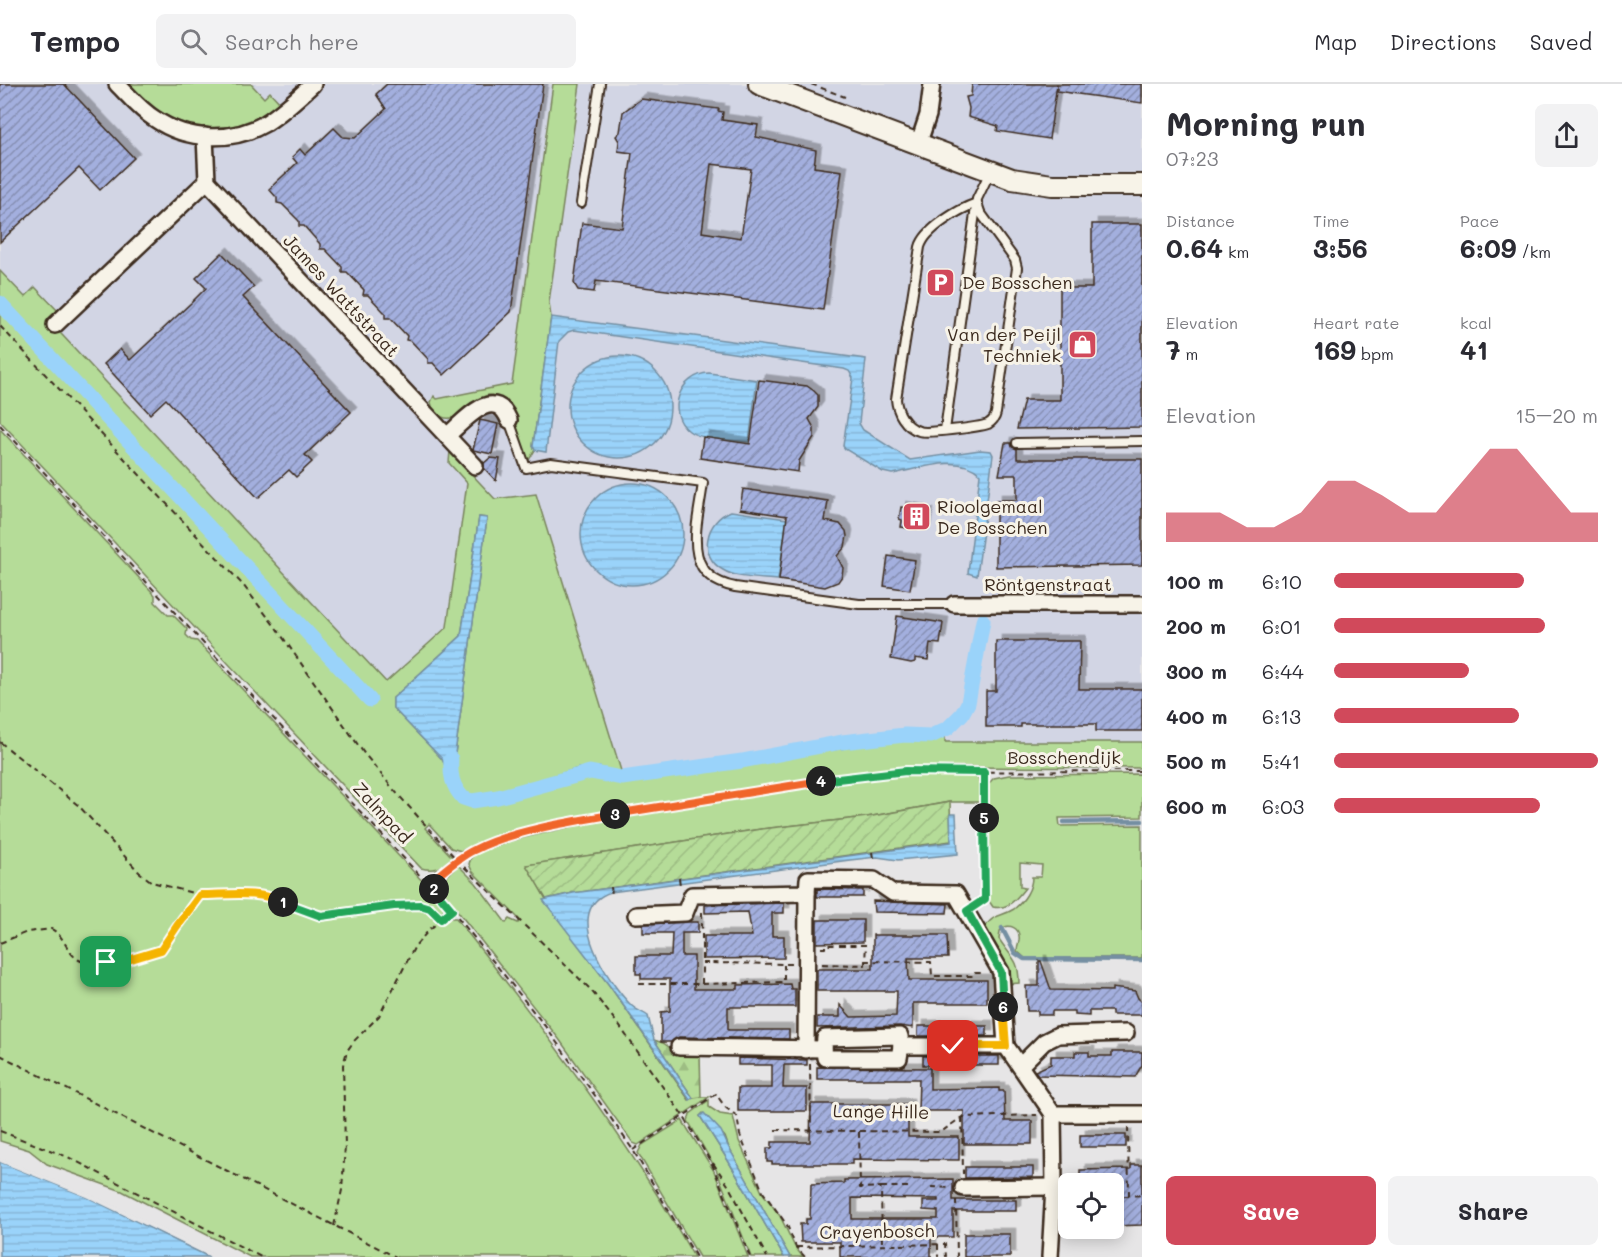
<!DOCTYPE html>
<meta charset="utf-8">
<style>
body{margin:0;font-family:Mali,sans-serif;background:#f2f2f3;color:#2b2b33;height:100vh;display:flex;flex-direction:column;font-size:22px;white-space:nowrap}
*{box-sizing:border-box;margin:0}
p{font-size:20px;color:#7c7c81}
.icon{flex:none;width:33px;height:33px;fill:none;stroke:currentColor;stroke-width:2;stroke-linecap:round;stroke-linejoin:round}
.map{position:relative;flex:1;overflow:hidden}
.sheet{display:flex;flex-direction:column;background:#fff;width:480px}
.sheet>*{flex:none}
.buttons{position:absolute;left:1058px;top:1089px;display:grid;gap:12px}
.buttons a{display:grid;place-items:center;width:66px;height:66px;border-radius:9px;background:#fff;box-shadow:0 3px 15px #0003;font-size:30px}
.pin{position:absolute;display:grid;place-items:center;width:51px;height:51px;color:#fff;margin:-26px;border-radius:12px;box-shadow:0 3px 9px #0006}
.km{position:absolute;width:30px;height:30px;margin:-15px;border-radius:50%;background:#222;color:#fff;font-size:16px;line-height:30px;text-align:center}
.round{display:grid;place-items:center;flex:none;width:63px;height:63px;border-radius:9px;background:#f2f2f3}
.head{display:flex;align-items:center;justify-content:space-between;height:102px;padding:0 24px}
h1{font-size:33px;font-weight:700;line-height:45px}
.stats{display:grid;grid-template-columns:repeat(3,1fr);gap:9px;height:102px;padding:6px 24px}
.stats div{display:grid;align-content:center}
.stats b{font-size:26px;font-weight:700}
.stats small{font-size:16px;font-weight:400}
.stats p{font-size:16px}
.chart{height:168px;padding:12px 24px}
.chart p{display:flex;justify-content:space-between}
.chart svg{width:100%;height:108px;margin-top:6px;fill:#d1495b;opacity:.7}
.button{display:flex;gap:12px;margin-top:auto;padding:12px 24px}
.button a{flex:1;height:69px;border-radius:9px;background:#d1495b;color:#fff;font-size:24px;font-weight:700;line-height:69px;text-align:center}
.button a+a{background:#f2f2f3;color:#2b2b33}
ul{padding:0 24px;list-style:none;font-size:20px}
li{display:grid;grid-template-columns:96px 72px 1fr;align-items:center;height:45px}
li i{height:15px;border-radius:8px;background:#d1495b}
header{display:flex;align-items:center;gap:36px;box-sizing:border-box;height:84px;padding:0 30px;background:#fff;border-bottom:2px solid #e1e1e2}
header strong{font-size:28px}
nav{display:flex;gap:33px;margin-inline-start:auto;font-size:21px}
.search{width:420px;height:54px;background:#f2f2f3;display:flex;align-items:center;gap:15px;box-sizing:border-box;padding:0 21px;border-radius:9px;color:#7c7c81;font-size:22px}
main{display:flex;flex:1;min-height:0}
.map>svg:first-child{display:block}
.built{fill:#d2d5e4}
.grass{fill:#b5dc98;stroke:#78835b;stroke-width:1.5}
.forest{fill:url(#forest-firs);stroke:#78835b;stroke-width:1.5}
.garden{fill:url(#garden-furrows);stroke:#78835b;stroke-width:1.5}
.water{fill:url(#water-rules);stroke:#748fa2;stroke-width:1.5}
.pier{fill:#e6e5e6}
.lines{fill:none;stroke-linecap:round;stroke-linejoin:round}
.stream{stroke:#748fa2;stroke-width:4.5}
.canal{stroke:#9ad3fa;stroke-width:15}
.building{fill:url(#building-hatch);stroke:#3b2a1e;stroke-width:1.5;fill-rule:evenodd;filter:url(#shadow)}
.service-casing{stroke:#3b2a1e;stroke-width:12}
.minor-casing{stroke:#3b2a1e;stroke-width:20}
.tertiary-casing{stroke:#3b2a1e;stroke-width:24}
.path{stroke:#3b2a1e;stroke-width:2;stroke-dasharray:6 4.5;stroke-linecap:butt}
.service{stroke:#f7f3e8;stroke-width:8}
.minor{stroke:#f7f3e8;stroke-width:15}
.tertiary{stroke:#f7f3e8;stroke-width:20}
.split-1-casing{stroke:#fff;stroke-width:12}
.split-2-casing{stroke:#fff;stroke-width:12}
.split-3-casing{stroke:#fff;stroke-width:12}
.split-4-casing{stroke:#fff;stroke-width:12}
.split-5-casing{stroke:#fff;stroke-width:12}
.split-6-casing{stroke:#fff;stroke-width:12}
.split-7-casing{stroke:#fff;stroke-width:12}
.split-1{stroke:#f5b400;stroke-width:8}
.split-2{stroke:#22a559;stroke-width:8}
.split-3{stroke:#f0652b;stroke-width:8}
.split-4{stroke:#f0652b;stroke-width:8}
.split-5{stroke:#22a559;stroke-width:8}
.split-6{stroke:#22a559;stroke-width:8}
.split-7{stroke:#f5b400;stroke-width:8}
.labels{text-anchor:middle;stroke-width:6;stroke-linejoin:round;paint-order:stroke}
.poi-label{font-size:18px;fill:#3b2a1e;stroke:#f7f3e8;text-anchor:start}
.street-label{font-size:18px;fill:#3b2a1e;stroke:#f7f3e8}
</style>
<header>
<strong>Tempo</strong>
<div class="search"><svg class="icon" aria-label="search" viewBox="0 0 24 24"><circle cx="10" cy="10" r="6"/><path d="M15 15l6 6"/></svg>Search here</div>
<nav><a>Map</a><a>Directions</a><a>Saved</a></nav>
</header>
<main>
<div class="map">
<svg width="1142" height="1173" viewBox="0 0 1142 1173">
<defs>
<pattern id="forest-firs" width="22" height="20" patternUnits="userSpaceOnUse" patternTransform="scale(1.5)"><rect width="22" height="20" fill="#b5dc98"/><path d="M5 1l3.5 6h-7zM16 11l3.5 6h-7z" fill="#9dbd83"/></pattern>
<pattern id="garden-furrows" width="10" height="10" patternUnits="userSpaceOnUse" patternTransform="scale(1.5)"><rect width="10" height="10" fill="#b5dc98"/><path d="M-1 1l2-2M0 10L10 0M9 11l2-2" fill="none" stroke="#9dbd83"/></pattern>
<pattern id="water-rules" width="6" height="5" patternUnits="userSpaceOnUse" patternTransform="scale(1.5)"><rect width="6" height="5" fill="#9ad3fa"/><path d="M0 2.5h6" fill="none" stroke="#86b5d6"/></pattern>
<pattern id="building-hatch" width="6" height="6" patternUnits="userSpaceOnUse" patternTransform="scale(1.5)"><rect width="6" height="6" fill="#a3afde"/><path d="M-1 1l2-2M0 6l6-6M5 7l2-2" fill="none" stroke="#868fb3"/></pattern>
<filter id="shadow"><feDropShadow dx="5.5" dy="-5.5" stdDeviation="0" flood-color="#0004"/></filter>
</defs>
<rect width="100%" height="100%" fill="#e6e5e6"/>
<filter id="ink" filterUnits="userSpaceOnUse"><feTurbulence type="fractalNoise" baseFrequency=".0167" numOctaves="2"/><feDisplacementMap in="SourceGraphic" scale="12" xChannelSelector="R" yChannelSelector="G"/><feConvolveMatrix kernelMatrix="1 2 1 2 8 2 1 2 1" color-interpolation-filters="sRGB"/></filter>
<g filter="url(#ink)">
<path class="built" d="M0 0H1142V666L940 664 467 712 0 191Z"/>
<g class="grass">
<path d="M127 0H251L264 14 270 8 280 19C224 61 173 48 127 0Z"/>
<path d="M553 0H580L549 218 551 233 533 362 535 366 526 381 508 325C483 285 468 344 442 333 435 330 432 325 431 318L434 312 437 315 512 300Z"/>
<path d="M0 187 25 213 35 203 58 227 49 237 386 598 447 543 467 399 449 379 450 367 495 415 536 410 622 690 599 683 579 684 481 713H466L457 705 454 677 487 434 479 433 461 552 393 614V624L442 675C451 689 446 705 460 716 479 730 559 697 584 692 597 690 607 698 620 697L894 657 925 656 945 652V658H1142V684L954 683 874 687 582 733 506 751 461 767 451 764 429 740 425 744 453 774C442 783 435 788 421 784L0 337Z"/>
<path d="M0 345 155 511V518L168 531H173L187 545 186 551 191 556 197 557 425 800 445 822 443 827 450 834H456C542 943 626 1052 694 1173H250L122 1107 47 1080 29 1066 0 1057Z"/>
<path d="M950 689 971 690 978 693 981 703V718H949L867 733 761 745 527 781 546 815 544 816 609 901 689 1016 695 1013H709L638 1061 633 1059 559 955 448 815 442 804 448 791 458 781 476 799 506 839 509 835 518 839 520 836 472 787 469 780 471 774 478 767 509 757 591 738 843 697 886 692Z"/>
<path d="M1142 690V733L1059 734 1060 742 1142 741V874H1025L1017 867C1017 863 1018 860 1019 857 1021 843 1008 838 1000 847L999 855C1011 874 1019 874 1019 899L1008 900 983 846C994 828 1000 834 1014 825 1024 817 1032 805 1032 793H1041L1042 781 1020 779V803L1025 804C1016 815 1008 826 993 823L989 817 988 803 987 701 994 694 1009 691Z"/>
<path d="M709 1016V1023L720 1030 733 1032 739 1057 762 1108 780 1132 795 1163 803 1173H790L729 1064 725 1053 703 1029 700 1032 729 1078 784 1173H751L716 1085 688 1037 690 1030Z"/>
<path d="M682 1036 714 1087 748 1173H699L638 1069 642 1061Z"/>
</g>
<path class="forest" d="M654 956 663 959 678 969 700 970 701 1013 693 1014Z"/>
<path class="garden" d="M950 718 951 757 573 809 546 815 526 781 761 745 867 733Z"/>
<g class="water">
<path d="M551 233 866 275 859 339 863 346 910 376 980 366 991 367 993 371 977 492 968 489 980 390C959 369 919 385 892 390L883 388 845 365 843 362 853 294 849 287 844 285 574 246 568 248 559 257 546 368 535 366 533 362Z"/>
<circle cx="619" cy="323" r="51"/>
<path d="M709 289 757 296 749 358C734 356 700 356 689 347 665 328 680 290 709 289Z"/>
<circle cx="632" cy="450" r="51"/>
<path d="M731 427 787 435 778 496C761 494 737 495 723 486 697 472 706 436 731 427Z"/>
<path d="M479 433 487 434 454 677 455 696H447L446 684 442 675 393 624V614L461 552Z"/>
<path d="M950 730H956L958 770 898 776 877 773 850 776 611 808C558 825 610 901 632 922 637 927 643 928 648 932L654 956 693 1014 690 1016 609 901 543 816 573 809 951 758Z"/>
<path d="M704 1029 721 1047 729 1064 790 1173H784L729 1078 700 1032Z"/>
<path d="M0 1078 87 1113 209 1173H0Z"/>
</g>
<path class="pier" d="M0 1075 88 1110 131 1130 211 1170 212 1173 87 1113 0 1078Z"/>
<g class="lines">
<g class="stream">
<path d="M1064 738 1142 737"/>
<path d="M1002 844 1015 869 1024 875 1142 876"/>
</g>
<g class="canal">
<path d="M0 219 370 616"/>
<path d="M451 675C450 691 452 702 463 714L472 717 498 713 590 688 622 694 742 677 842 658 905 651 931 652 948 644 962 630 968 619 983 537"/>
</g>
</g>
<g class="building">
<path d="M0 0H64L134 74 100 106 79 84 0 158Z"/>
<path d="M387 0H543L511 228 444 291 433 279H428V275L411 257 406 256 407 252 390 234H385V229L368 211H363L364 206 347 188H342V183L325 165H320V160L304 142H299V137L282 120 277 119V114L269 105 297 79 292 73 300 65 305 71 334 44 343 53 355 54 386 25 376 10Z"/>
<path d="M972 0H1057L1049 55 997 47 998 42 968 33 969 24 966 13 971 12Z"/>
<path d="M1057 0H1142V19L1057 7Z"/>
<path d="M641 15 719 25 718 27 723 28 722 36 758 41 756 53 816 66 814 83 842 87 823 226 596 197 594 208 578 206 574 199 582 139 622 144 632 69 618 67 619 57 616 52 620 48 623 28ZM711 80 751 85 741 154 702 148Z"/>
<path d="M1092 140H1142V343L1017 345 1024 316H1060V204H1092Z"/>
<path d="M222 169 254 203 243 213 351 328 305 371 312 378 296 393 289 386 258 414 166 315 150 330 104 280 120 265 130 276 191 219 206 204 196 194Z"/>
<path d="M759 296 807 302 814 307 818 311V323L809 335 814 344V353L799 377 798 388 700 374 703 353 750 360Z"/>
<path d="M480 336 498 340 492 370 473 366Z"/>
<path d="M1005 359H1011L1012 363 1017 365V375H1142V481L996 483V416H1017V391H999Z"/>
<path d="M490 374 500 375 496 397 484 384V379Z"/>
<path d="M743 405 828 417 825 437 840 440 846 447 847 452 845 463 837 472 843 484 842 492 838 498 825 503 779 496 787 432 740 425Z"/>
<path d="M901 423 918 426 917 428 928 430 925 446 901 443 902 436 899 435Z"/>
<path d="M888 472 915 476 910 506 884 502Z"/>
<path d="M897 532 943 539 940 560 930 559 928 576 915 574V578L911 579 891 575Z"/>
<path d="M996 557H1080L1079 605H1142V647H1096V640H1021V643H986V607H996Z"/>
<path d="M817 805 863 806V813H817Z"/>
<path d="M873 817 948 820 947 829 874 828Z"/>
<path d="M784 819V829H772V852H784V874L704 875V852H752L748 828 705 829V821Z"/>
<path d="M817 836H863V858L817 859Z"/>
<path d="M689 838H698V849H682V872H694V905H738V901L790 900 791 905H795V923H728V946H789V955L679 953 671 958H661V928L670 927V895H641V890H636V872H671L672 849H643V840Z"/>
<path d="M873 851H947L948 874H908L909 896H987V919H913V944L900 942 817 944V933H840V921L851 933 896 932 897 907H817V885H873Z"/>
<path d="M1039 877H1041L1051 906 1112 907V904L1135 907 1138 914 1142 918V931H1112V927H1089V932L1075 931V927H1052V931H1038V927H1027L1026 902H1039Z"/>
<rect x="918" y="942" width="69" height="10"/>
<path d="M1075 968H1089V972H1112V968H1142V981L1135 993 1038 991 1035 987 1051 980V972H1075Z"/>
<rect x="923" y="972" width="76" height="9"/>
<path d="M738 974 807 976V981H784L783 1004H807V1027H738V1004H772V981H738Z"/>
<path d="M817 983 930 984V1005L999 1004V1007H1004L1005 1037H1032V1060H964V1027H918L919 995H817Z"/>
<path d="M811 1020H908V1053H959V1076L852 1075V1080H772V1078H767V1064H772V1058H810Z"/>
<rect x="1080" y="1051" width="46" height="12"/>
<path d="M1131 1081H1142V1141L1113 1142V1100H1080V1086L1131 1085Z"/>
<path d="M965 1083H1033V1093L965 1094Z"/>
<path d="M953 1095V1116H1016V1127H953V1153H931V1173H840V1158H801L800 1140H806V1135H810L811 1100 844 1099V1096ZM852 1114 938 1115V1117H923V1126L938 1127V1135H852Z"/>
<rect x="964" y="1150" width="46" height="23"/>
</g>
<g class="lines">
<defs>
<g id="service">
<path d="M581 119 600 0"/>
<path d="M977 119 980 128 1015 176 1017 184 996 329C995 334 993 337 988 340 980 343 926 350 919 347 905 343 897 328 896 315L920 163C925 145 959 125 977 119Z"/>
<path d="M509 336 526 384 551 379 703 399C698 440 679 492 735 503L859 520H954"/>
<path d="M945 346 977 115 990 88"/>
<path d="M1017 359 1142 357"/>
</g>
<g id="minor">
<path d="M117 0C129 12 140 26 155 35 187 57 232 59 266 39 283 28 298 14 313 0"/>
<path d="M205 52 207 97 475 382"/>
<path d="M918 61 928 31 932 0"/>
<path d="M55 241 207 97"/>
<path d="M447 352C464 337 494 300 509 336"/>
<path d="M954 520H1142"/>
<path d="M636 831 685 829 692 811 807 809 808 795 874 796 893 809 956 810 1001 888 1006 962"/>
<path d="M679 963 824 965 825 954 900 952 901 962H1006L1053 1030"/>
<path d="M824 965 825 974H899L901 962"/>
<path d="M806 966 807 809"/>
<path d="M1020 982 1044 958 1058 951 1126 949"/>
<path d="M963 1104 1054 1103"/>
<path d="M1050 1173 1054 1103 1053 1030H1142"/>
</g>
<path id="tertiary" d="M759 0 1012 95 1052 101H1142"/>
</defs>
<use href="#service" class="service-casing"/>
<use href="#minor" class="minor-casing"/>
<use href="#tertiary" class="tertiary-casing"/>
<g class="path">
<path d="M811 0 845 13"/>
<path d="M0 242 243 501 277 545 363 668 394 706 457 776 590 905 618 940 684 1033 712 1080 750 1173"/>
<path d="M0 341 452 826 545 942 596 1013 633 1066 696 1173"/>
<path d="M0 658 79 722 139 788 152 798 200 811 244 810 268 812 321 833 394 822 420 821 430 824 441 835"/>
<path d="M872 768 873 774"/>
<path d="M679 794 680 801"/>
<path d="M429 799 472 767 502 755 579 737 735 711 859 692 906 688 1142 687"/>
<path d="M611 803 612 811"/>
<path d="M979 820 985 815 986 810 984 688"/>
<path d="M702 828V879"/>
<path d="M0 859 27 848 51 845C65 851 66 869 79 876 92 883 153 875 163 864 170 858 172 848 178 841 185 831 193 821 200 811"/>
<path d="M821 864H825V861H866L865 877 931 878 932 892H974L975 889H984"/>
<path d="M822 880 865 881V877"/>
<path d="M639 900H702V879L792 880"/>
<path d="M702 900 784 898V881"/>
<path d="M0 971 396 1173"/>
<path d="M810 980 811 1046"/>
<path d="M962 1033 963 1090"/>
<path d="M1128 1043 1129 1112"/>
<path d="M775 1046 941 1048 962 1033 1037 1031"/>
<path d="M0 1047 68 1073 261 1173"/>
<path d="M859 1048 860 1104 881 1103 882 1161"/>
<path d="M633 1066 716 1010 725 1023 737 1032 740 1051 763 1108 787 1141 796 1163 805 1173"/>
<path d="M713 1079 728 1101 767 1173"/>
<path d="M881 1103H908"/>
<path d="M931 1103 950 1104"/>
<path d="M1113 1113 1142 1111"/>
<path d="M956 1116 957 1173"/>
<path d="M334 1142 342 1106 345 1062 343 981 347 967 354 957 379 932 415 862 429 846 452 826"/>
<path d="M938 1160V1173"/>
<path d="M796 1163 945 1160 946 1173"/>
</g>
<use href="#service" class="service"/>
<use href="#minor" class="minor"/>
<use href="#tertiary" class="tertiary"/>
</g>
</g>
<g class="lines" filter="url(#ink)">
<defs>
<path id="split-1" d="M106 878 128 876 161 866 177 842 200 811C228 811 258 806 283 818"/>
<path id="split-2" d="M283 818 321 832 394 822 420 821 430 824 441 835 452 826 434 805"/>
<path id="split-3" d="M434 805 429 799C443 788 457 774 474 766 510 747 574 737 615 730"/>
<path id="split-4" d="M615 730 821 697"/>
<path id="split-5" d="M821 697 906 687 984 688V734"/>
<path id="split-6" d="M984 734 985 815 967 827 1001 888 1003 923"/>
<path id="split-7" d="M953 962H1006L1003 923"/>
</defs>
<use href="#split-1" class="split-1-casing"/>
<use href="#split-2" class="split-2-casing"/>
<use href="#split-3" class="split-3-casing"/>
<use href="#split-4" class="split-4-casing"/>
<use href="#split-5" class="split-5-casing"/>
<use href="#split-6" class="split-6-casing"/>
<use href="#split-7" class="split-7-casing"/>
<use href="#split-1" class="split-1"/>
<use href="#split-2" class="split-2"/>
<use href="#split-3" class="split-3"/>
<use href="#split-4" class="split-4"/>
<use href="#split-5" class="split-5"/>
<use href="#split-6" class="split-6"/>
<use href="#split-7" class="split-7"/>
</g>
<defs>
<symbol id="parking-square" viewBox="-11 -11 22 22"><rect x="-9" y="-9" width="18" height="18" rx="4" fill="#d1495b" stroke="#f7f3e8"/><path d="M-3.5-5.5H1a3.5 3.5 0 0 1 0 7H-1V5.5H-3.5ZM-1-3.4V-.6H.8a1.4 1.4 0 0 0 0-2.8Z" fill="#fff"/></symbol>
<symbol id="shop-square" viewBox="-11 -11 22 22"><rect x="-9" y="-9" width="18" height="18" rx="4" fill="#d1495b" stroke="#f7f3e8"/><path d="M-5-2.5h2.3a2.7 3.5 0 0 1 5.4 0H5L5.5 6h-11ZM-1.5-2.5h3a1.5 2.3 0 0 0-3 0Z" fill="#fff"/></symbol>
<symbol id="building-square" viewBox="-11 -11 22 22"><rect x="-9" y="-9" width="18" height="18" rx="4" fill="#d1495b" stroke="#f7f3e8"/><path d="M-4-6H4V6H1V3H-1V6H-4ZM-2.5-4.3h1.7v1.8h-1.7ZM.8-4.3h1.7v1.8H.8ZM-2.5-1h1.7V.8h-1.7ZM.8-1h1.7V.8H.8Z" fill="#fff"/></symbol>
</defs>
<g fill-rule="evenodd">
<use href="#parking-square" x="924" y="182" width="33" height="33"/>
<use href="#shop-square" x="1066" y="244" width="33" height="33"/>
<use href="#building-square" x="900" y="416" width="33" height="33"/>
</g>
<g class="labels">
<g class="poi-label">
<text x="962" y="205">De Bosschen</text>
<text x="1061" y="257" text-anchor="end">Van der Peijl<tspan x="1061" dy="21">Techniek</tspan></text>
<text x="937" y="429">Rioolgemaal<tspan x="937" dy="21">De Bosschen</tspan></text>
</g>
<g class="street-label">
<text transform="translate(341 212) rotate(47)" y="6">James Wattstraat</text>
<text x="1048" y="507">Röntgenstraat</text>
<text x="1064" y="680">Bosschendijk</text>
<text transform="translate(382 729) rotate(47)" y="6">Zalmpad</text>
<text transform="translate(881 1028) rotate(1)" y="6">Lange Hille</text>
<text transform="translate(877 1148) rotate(-1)" y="6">Crayenbosch</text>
</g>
</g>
</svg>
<div class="buttons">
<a><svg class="icon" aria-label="locate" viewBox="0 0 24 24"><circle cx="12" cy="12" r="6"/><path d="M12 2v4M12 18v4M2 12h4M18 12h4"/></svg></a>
</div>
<div class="pin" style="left:106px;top:878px;background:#1e9e55"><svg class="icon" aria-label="arrive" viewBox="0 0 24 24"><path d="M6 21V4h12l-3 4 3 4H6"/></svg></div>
<div class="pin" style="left:953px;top:962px;background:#d93025"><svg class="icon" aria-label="check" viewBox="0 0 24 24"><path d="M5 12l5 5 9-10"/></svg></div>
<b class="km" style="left:283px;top:818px">1</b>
<b class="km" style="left:434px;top:805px">2</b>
<b class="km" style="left:615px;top:730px">3</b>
<b class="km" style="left:821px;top:697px">4</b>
<b class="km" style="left:984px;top:734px">5</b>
<b class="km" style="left:1003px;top:923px">6</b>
</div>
<section class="sheet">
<div class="head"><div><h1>Morning run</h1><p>07:23</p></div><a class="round"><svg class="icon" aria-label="share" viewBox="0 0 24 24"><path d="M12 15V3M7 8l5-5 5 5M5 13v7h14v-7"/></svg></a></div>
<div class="stats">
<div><p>Distance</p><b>0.64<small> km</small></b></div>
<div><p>Time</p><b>3:56</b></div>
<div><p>Pace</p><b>6:09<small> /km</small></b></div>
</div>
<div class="stats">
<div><p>Elevation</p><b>7<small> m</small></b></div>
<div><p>Heart rate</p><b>169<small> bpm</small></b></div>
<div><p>kcal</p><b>41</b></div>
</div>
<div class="chart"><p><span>Elevation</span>15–20 m</p>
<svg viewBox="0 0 160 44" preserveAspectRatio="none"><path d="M0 44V32L10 32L20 32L30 38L40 38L50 32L60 19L70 19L80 25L90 32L100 32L110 19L120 6L130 6L140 19L150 32L160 32V44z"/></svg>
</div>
<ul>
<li><b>100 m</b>6:10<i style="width:72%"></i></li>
<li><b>200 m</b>6:01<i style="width:80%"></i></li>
<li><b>300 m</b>6:44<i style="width:51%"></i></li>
<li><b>400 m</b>6:13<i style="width:70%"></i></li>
<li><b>500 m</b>5:41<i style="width:100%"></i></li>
<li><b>600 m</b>6:03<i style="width:78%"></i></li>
</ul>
<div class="button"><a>Save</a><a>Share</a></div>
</section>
</main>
